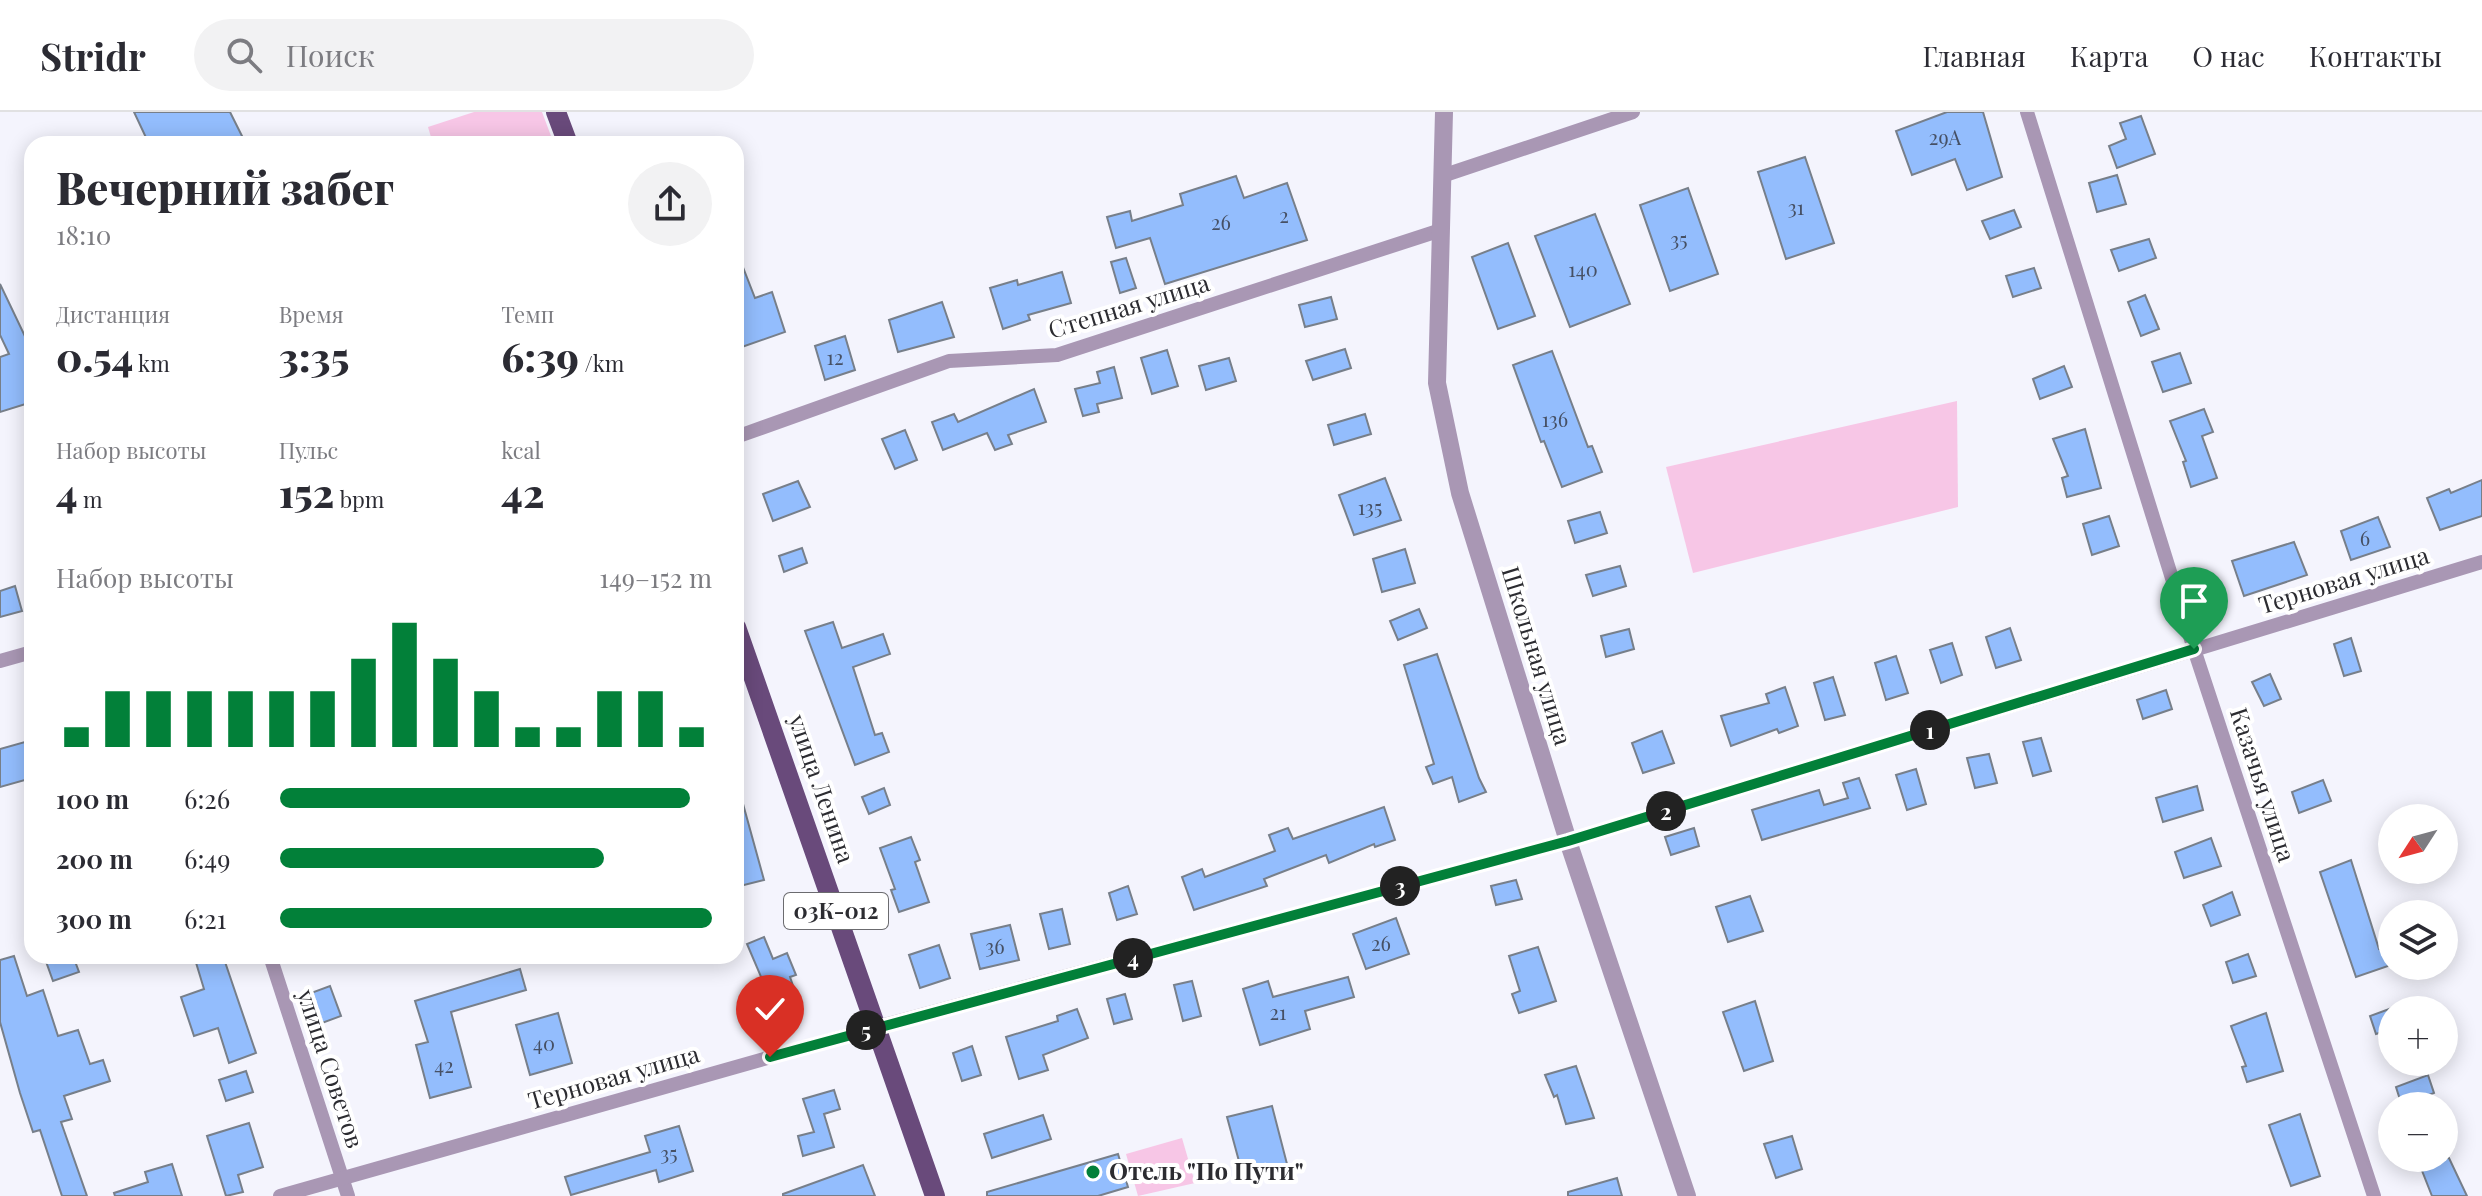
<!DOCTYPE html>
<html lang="ru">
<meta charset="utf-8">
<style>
body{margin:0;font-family:"Playfair Display",serif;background:#f2f2f3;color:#2b2b33;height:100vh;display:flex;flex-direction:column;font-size:30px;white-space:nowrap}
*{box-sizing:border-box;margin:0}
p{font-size:26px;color:#7c7c81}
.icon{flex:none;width:44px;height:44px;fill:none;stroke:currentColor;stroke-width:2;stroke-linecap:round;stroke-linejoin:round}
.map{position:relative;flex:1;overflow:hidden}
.side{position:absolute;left:24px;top:24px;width:720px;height:828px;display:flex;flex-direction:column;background:#fff;border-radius:24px;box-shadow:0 4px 20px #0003}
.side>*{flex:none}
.needle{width:52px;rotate:234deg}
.controls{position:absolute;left:2378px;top:692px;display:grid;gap:16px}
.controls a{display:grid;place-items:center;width:80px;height:80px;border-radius:50%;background:#fff;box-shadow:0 4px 20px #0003;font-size:40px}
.pin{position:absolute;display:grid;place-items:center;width:68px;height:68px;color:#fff;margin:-82px -34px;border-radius:50% 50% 50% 0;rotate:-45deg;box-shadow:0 0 8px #0007}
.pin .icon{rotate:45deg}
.km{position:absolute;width:40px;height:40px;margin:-20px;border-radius:50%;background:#222;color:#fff;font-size:22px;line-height:40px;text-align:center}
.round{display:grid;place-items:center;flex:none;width:84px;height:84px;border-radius:42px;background:#f2f2f3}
.overview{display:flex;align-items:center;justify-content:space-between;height:136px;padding:0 32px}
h1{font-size:44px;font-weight:800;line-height:60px}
.figures{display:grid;grid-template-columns:repeat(3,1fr);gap:12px;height:136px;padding:8px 32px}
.figures div{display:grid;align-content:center}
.figures b{font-size:40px;font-weight:800}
.figures small{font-size:22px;font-weight:400}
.figures p{font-size:22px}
.chart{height:224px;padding:16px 32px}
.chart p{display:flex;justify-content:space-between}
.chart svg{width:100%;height:144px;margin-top:8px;stroke:#028039;stroke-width:6}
ul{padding:0 32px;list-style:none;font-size:26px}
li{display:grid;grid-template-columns:128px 96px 1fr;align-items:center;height:60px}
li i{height:20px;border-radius:10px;background:#028039}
header{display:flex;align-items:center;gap:48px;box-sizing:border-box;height:112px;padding:0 40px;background:#fff;border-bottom:2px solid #e1e1e2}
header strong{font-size:38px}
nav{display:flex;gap:44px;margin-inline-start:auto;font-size:28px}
.search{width:560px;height:72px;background:#f2f2f3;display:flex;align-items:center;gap:20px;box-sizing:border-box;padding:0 28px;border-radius:44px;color:#7c7c81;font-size:30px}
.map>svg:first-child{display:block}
.green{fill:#f7c6e6}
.building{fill:#93bdfd;stroke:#777f8a;stroke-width:2}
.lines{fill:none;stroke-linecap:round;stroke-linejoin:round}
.minor{stroke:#a997b4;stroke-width:14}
.tertiary{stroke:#a997b4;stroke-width:18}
.primary{stroke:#694a7b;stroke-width:20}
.route-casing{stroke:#fff;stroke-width:16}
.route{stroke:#028039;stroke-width:10}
.poi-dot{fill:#028039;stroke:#fff;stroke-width:3}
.labels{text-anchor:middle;stroke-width:8;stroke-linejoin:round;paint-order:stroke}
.number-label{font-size:20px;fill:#465064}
.shield{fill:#fff;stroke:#6b6b6f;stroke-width:2}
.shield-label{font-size:22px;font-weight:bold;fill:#2c2c31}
.street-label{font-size:24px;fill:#2c2c31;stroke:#fff}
.poi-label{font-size:24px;font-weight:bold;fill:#2c2c31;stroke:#fff;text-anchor:start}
</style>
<header>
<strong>Stridr</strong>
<div class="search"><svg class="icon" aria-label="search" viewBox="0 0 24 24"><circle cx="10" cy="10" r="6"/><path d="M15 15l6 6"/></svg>Поиск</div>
<nav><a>Главная</a><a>Карта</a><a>О нас</a><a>Контакты</a></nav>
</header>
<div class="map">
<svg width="2482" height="1084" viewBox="0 0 2482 1084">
<rect width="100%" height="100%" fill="#f4f4fd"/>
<g class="green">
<path d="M474 0H542L554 32H433L428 15Z"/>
<path d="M1957 289 1958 395 1693 461 1666 355Z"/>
<path d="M1182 1026 1195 1071 1138 1084 1126 1042Z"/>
</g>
<g class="building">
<path d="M134 0H230L246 32H149Z"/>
<path d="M1947 0H1983L2002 65 1967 78 1955 47 1912 63 1896 19Z"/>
<path d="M2141 4 2155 42 2117 56 2109 34 2126 27 2120 11Z"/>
<path d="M1805 45 1834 131 1786 147 1758 60Z"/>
<path d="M2117 63 2126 92 2097 100 2089 71Z"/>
<path d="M1236 64 1244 86 1287 71 1307 128 1165 172 1150 126 1116 136 1107 105 1130 99 1132 109 1183 93 1180 82Z"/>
<path d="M1688 76 1718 162 1670 179 1640 93Z"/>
<path d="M2014 98 2021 115 1990 127 1982 109Z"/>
<path d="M1595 102 1630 192 1570 215 1535 124Z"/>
<path d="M2149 127 2156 146 2119 159 2111 138Z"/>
<path d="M1508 131 1535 204 1498 217 1472 145Z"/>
<path d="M737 140 755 186 772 180 785 220 736 237Z"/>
<path d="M1126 146 1136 176 1120 181 1111 150Z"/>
<path d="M2034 156 2041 176 2013 185 2006 164Z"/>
<path d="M1062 160 1071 191 1028 203 1030 208 1003 217 990 176 1017 168 1018 173Z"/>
<path d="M0 172 32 239V290L0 300V245L9 242 0 223Z"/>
<path d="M2145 183 2159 217 2141 224 2128 190Z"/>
<path d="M1331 185 1337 207 1305 215 1299 193Z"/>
<path d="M942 190 954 225 898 240 889 208Z"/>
<path d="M845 224 855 258 825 268 815 234Z"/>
<path d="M1345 237 1351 256 1313 268 1306 249Z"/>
<path d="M1167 238 1178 274 1152 282 1141 246Z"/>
<path d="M1552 239 1588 335 1592 334 1602 360 1562 375 1544 329 1541 330 1513 253Z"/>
<path d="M2180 241 2191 271 2163 280 2152 250Z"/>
<path d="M1229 246 1236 269 1206 278 1199 254Z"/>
<path d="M2064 254 2072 275 2040 287 2033 267Z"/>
<path d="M1114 255 1122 286 1097 292 1099 300 1083 304 1075 277 1100 271 1097 260Z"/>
<path d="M1034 277 1046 310 1008 323 1012 332 995 338 987 321 943 338 932 310 954 302 958 310Z"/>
<path d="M2204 297 2213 320 2202 324 2217 366 2191 375 2183 350 2186 349 2170 309Z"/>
<path d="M1365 302 1371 322 1334 333 1328 313Z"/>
<path d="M2085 317 2101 376 2067 385 2062 366 2068 364 2053 327Z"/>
<path d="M905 318 917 348 895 357 882 327Z"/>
<path d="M1385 366 1401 408 1354 423 1339 383Z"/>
<path d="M2482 368V404L2440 418 2427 386 2449 377 2451 381Z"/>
<path d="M798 369 810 395 773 409 763 382Z"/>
<path d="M1600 400 1607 421 1575 431 1568 409Z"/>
<path d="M2109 404 2119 434 2092 443 2083 412Z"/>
<path d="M2378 405 2390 435 2351 448 2341 419Z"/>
<path d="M2294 430 2307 463 2244 484 2232 449Z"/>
<path d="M802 436 807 451 784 460 779 444Z"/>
<path d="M1405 437 1415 471 1382 480 1373 447Z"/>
<path d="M1620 454 1626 474 1593 484 1586 463Z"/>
<path d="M15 474 22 499 0 505V479Z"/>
<path d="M1419 497 1427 516 1398 528 1390 509Z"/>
<path d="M833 510 842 536 883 522 890 542 853 555 875 623 882 621 889 640 855 653 805 519Z"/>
<path d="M2010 516 2021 548 1996 556 1986 525Z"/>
<path d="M1629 517 1634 537 1606 545 1601 524Z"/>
<path d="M2351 526 2361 559 2344 564 2334 532Z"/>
<path d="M1952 531 1962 563 1941 571 1930 538Z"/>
<path d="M1437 542 1479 666 1486 680 1459 690 1452 665 1433 672 1426 655 1434 652 1404 553Z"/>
<path d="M1896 544 1908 581 1886 588 1875 551Z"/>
<path d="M2270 562 2281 587 2264 594 2252 570Z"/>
<path d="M1833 565 1845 603 1825 608 1814 571Z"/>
<path d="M1785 575 1798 614 1779 621 1777 617 1731 634 1721 604 1769 591 1766 582Z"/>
<path d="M2166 578 2172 597 2143 607 2137 588Z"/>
<path d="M1662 619 1674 651 1643 661 1632 631Z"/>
<path d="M2041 626 2051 659 2033 664 2023 630Z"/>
<path d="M32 628V666L0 675V637Z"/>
<path d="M1989 642 1997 671 1975 676 1967 646Z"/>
<path d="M1916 657 1926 692 1907 698 1896 663Z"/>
<path d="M1859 666 1870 696 1762 728 1752 698 1819 678 1824 693 1848 686 1843 671Z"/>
<path d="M2323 668 2331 689 2299 701 2292 680Z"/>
<path d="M2197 674 2203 698 2163 710 2156 686Z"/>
<path d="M884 676 890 693 869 702 862 685Z"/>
<path d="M736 681H740L764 768 736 775Z"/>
<path d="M1384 695 1395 728 1375 735 1374 732 1329 751 1326 743 1264 767 1267 774 1194 798 1182 765 1202 757 1205 765 1275 739 1269 723 1288 716 1293 727Z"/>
<path d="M1694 716 1699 734 1671 743 1665 725Z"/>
<path d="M911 725 920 748 915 750 929 790 899 800 891 778 895 777 880 736Z"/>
<path d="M2211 726 2221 754 2184 766 2175 740Z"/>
<path d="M2351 748 2379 837 2383 836 2391 853 2356 865 2320 760Z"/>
<path d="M1516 768 1522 787 1496 793 1491 774Z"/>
<path d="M1128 774 1137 802 1117 808 1109 781Z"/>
<path d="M2232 780 2240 803 2211 814 2203 793Z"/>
<path d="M1750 784 1763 819 1728 830 1716 795Z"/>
<path d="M1062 797 1070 832 1049 837 1040 802Z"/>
<path d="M1396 806 1409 842 1366 857 1353 822Z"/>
<path d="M1010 813 1019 848 980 857 971 822Z"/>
<path d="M764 825 773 847 787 841 796 863 790 865 800 894 772 904 767 889 771 888 747 832Z"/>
<path d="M939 833 950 866 920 876 909 843Z"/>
<path d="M1538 835 1556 889 1519 901 1512 882 1520 879 1509 844Z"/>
<path d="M2248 842 2256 864 2233 871 2226 850Z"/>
<path d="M14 844 27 884 43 878 58 924 78 918 90 952 103 948 110 969 64 984 72 1007 61 1010 87 1084H62L40 1018 33 1020 20 981 0 910V848Z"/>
<path d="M44 844H73L79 860 53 869Z"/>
<path d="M194 844H223L256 941 229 951 218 916 194 924 181 885 204 877Z"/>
<path d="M520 857 526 878 451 900 471 975 430 986 416 933 428 930 415 889Z"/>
<path d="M1348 865 1354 885 1305 899 1310 917 1260 933 1243 877 1268 869 1273 885Z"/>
<path d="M1192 869 1201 904 1183 909 1174 873Z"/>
<path d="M330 874 341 904 322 911 311 881Z"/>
<path d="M1125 882 1132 907 1114 912 1107 887Z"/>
<path d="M1755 889 1773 949 1744 959 1723 900Z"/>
<path d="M2392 896V917L2376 922 2370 904Z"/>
<path d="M1077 897 1088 926 1043 943 1048 958 1019 967 1006 925 1058 909 1057 904Z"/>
<path d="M558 901 572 951 530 963 516 913Z"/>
<path d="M2266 901 2283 959 2247 970 2242 955 2246 954 2231 914Z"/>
<path d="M972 934 981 963 962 969 953 941Z"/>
<path d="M1576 954 1594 1006 1566 1012 1557 983 1554 985 1545 963Z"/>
<path d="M246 959 253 980 226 989 219 968Z"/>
<path d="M2428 963 2434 981 2402 994 2396 975Z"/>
<path d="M834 978 840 997 824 1002 834 1035 803 1044 798 1024 814 1020 803 987Z"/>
<path d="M1272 994 1287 1052 1243 1064 1227 1005Z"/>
<path d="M2300 1002 2320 1064 2291 1074 2269 1013Z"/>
<path d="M1043 1003 1051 1027 992 1046 984 1022Z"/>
<path d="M249 1011 263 1055 238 1063 243 1080 226 1084 207 1024Z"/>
<path d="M679 1014 693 1059 659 1070 656 1058 571 1083 565 1065 650 1040 645 1024Z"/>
<path d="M1792 1024 1802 1057 1776 1066 1764 1032Z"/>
<path d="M1118 1042 1128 1075 1098 1084H987V1080Z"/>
<path d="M2417 1046H2449L2467 1084H2432Z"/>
<path d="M172 1052 182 1084H115L114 1081 148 1070 145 1060Z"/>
<path d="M863 1053 875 1084H783V1082Z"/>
<path d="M1617 1066 1622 1084H1568V1080Z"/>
</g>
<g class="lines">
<g class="minor">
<path d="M2027 0 2194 537 2374 1084"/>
<path d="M1442 64 1633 0"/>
<path d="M736 325 949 249 1057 243 1441 118"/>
<path d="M0 549 32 540"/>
<path d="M270 844 348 1084"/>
<path d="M280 1084 877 915 1568 729 2482 450"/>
</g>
<path class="tertiary" d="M1444 0 1437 271 1460 381 1568 729 1687 1084"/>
<g class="primary">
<path d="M556 0 568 32"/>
<path d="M736 515 935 1084"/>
</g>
</g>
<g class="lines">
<defs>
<path id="route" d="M770 945 1568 729 2194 537"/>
</defs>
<use href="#route" class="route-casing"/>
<use href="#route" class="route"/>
</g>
<circle class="poi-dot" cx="1093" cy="1060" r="8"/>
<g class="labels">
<g class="number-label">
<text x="1945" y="33">29А</text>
<text x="1796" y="103">31</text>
<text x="1284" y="111">2</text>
<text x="1221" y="118">26</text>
<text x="1679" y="135">35</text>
<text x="1583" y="165">140</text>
<text x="835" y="253">12</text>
<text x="1555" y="315">136</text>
<text x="1370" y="403">135</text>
<text x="2365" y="434">6</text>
<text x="1381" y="839">26</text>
<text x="995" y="842">36</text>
<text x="1278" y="908">21</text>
<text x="544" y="939">40</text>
<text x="444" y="961">42</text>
<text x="669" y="1049">35</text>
</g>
<rect class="shield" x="784" y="781" width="104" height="36" rx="6"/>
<g class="shield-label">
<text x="836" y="807">03К-012</text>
</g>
<g class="street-label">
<text transform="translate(1129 195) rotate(-17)" y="8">Степная улица</text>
<text transform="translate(2344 469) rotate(-17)" y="8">Терновая улица</text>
<text transform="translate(1536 544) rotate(73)" y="8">Школьная улица</text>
<text transform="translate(2262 673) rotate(72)" y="8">Казачья улица</text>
<text transform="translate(821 677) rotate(71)" y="8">улица Ленина</text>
<text transform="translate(330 957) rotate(72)" y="8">улица Советов</text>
<text transform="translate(614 966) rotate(-16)" y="8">Терновая улица</text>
</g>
<g class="poi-label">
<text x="1109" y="1068">Отель "По Пути"</text>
</g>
</g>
</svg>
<div class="controls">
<a><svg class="needle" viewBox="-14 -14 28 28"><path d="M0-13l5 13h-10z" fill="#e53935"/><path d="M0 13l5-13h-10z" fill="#7c7c81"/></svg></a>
<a><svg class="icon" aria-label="layers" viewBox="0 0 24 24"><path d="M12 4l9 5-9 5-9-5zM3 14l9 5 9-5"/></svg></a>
<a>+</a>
<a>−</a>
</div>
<div class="pin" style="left:2194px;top:537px;background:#1e9e55"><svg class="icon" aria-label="arrive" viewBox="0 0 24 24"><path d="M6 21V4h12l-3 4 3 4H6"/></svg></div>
<div class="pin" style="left:770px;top:945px;background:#d93025"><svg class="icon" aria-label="check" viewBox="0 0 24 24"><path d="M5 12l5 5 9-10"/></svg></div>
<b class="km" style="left:1930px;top:618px">1</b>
<b class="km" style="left:1666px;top:699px">2</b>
<b class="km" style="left:1400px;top:774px">3</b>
<b class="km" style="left:1133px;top:846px">4</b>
<b class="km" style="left:866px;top:918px">5</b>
<section class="side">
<div class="overview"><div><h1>Вечерний забег</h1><p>18:10</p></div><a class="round"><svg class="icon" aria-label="share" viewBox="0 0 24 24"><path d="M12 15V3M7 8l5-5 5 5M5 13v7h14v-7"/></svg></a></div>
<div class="figures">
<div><p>Дистанция</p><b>0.54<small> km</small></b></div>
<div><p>Время</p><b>3:35</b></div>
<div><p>Темп</p><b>6:39<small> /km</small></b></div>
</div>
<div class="figures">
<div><p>Набор высоты</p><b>4<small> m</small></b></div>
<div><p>Пульс</p><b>152<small> bpm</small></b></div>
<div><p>kcal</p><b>42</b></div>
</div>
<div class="chart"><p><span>Набор высоты</span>149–152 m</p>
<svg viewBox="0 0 160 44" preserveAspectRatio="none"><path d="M5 44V38M15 44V27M25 44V27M35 44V27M45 44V27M55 44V27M65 44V27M75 44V17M85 44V6M95 44V17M105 44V27M115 44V38M125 44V38M135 44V27M145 44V27M155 44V38"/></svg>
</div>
<ul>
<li><b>100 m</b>6:26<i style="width:95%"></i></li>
<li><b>200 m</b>6:49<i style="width:75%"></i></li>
<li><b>300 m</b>6:21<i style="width:100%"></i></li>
</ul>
</section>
</div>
